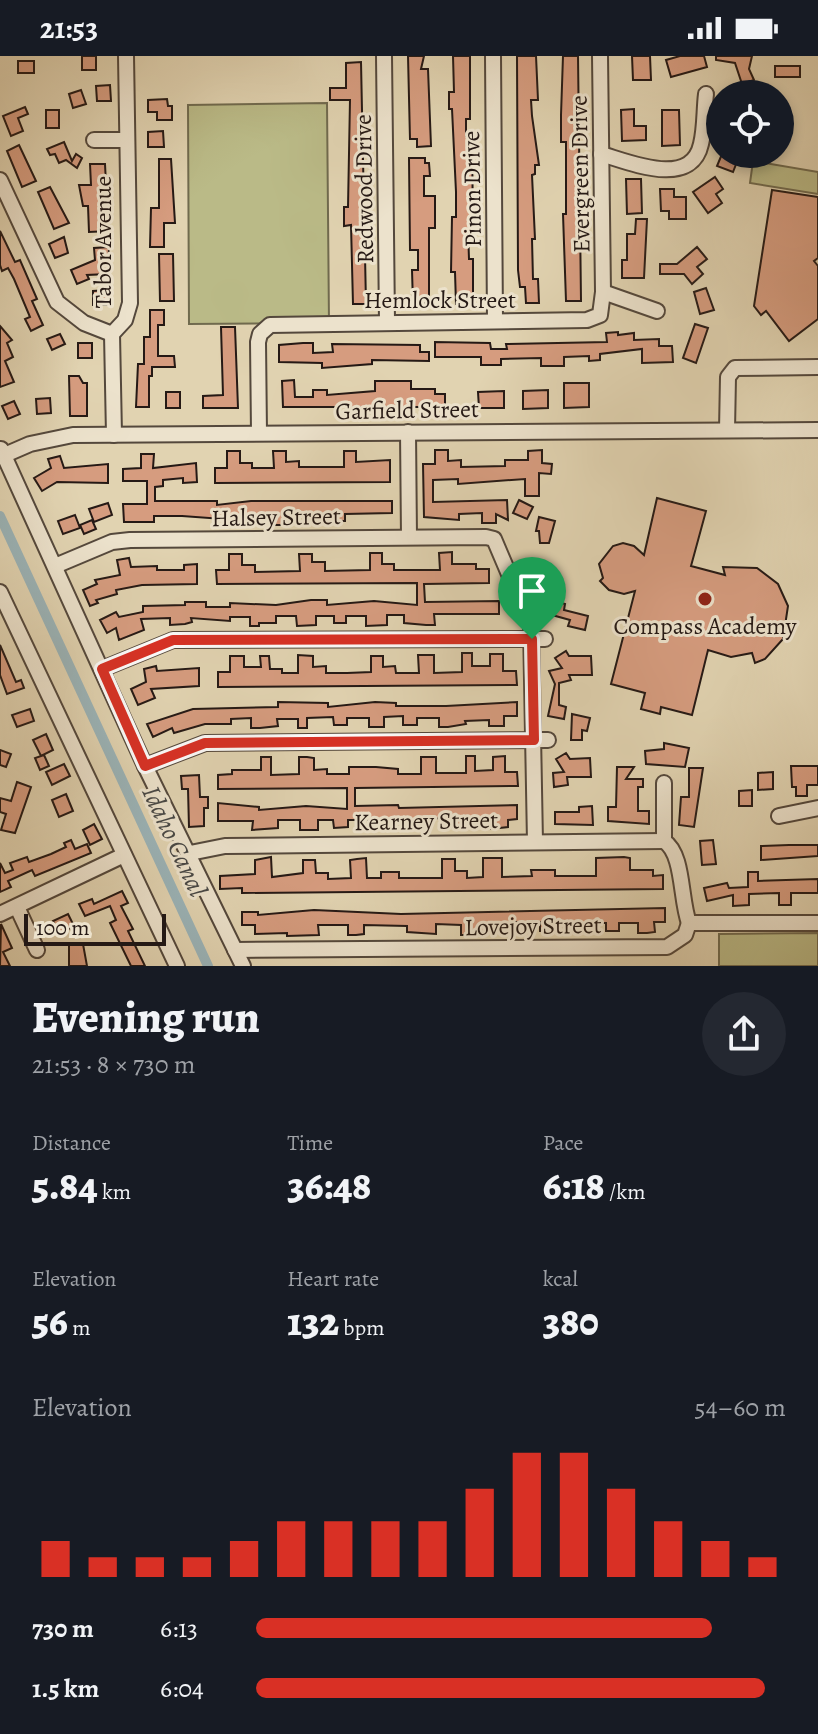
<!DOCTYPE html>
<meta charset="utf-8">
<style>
body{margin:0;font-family:Alegreya,serif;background:#242831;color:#f1f3f6;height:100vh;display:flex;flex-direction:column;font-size:30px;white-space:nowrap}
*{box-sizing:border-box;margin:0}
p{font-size:26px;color:#9ea1a6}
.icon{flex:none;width:44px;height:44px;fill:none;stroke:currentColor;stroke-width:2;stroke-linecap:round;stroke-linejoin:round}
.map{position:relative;height:910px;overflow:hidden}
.details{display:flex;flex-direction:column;background:#171b24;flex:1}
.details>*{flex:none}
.fabs{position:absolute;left:706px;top:24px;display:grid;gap:16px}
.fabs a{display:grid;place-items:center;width:88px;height:88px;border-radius:50%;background:#171b24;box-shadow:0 4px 12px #0003;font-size:40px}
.scale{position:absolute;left:24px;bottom:20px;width:142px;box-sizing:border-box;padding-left:8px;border:4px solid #251915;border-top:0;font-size:22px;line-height:28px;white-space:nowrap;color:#251915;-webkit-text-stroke:6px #ece2cc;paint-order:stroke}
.pin{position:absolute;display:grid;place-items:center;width:68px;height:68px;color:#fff;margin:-82px -34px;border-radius:50% 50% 50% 0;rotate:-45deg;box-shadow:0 0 8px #0007}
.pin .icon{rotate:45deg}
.round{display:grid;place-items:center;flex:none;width:84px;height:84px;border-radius:42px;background:#242831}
.head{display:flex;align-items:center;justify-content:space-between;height:136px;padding:0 32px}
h1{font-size:44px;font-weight:800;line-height:60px}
.figures{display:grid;grid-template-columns:repeat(3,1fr);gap:12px;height:136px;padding:8px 32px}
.figures div{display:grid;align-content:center}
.figures b{font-size:40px;font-weight:800}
.figures small{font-size:22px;font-weight:400}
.figures p{font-size:22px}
.chart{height:224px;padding:16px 32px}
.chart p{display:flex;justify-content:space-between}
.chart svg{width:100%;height:144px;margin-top:8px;stroke:#d93025;stroke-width:6}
ul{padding:0 32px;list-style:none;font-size:26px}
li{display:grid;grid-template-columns:128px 96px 1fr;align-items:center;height:60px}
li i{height:20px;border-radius:10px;background:#d93025}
.status{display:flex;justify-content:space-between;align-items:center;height:56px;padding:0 40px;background:#171b24;direction:ltr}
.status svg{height:22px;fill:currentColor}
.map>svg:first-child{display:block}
.green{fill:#baba87;stroke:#706a4e;stroke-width:2}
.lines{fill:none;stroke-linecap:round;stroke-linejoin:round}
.canal{stroke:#9bb4b8;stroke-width:10}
.building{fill:#d69c7f;stroke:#251915;stroke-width:2}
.minor-casing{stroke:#54483c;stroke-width:18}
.minor{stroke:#ece2cc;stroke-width:14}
.route-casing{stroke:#fff;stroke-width:16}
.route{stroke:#d93025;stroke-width:10}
.poi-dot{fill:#8f2418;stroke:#ece2cc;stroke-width:3}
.labels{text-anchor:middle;stroke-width:6;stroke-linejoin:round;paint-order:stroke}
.street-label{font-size:24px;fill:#251915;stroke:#ece2cc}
.poi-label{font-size:24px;fill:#251915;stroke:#ece2cc}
.water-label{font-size:26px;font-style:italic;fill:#484846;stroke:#ece2cc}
</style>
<div class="status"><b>21:53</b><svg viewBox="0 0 49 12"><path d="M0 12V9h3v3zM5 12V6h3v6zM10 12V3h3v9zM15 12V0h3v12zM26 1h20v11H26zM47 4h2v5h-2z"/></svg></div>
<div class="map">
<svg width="818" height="910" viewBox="0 0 818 910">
<rect width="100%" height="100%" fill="#e1d3b1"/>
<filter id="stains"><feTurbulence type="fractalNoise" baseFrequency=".0025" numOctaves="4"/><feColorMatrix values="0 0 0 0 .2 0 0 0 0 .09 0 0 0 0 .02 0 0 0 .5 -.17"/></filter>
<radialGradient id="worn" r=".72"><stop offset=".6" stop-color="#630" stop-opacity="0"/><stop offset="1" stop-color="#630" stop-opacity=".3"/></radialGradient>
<g class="green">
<path d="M327 47 329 267 189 268 188 49Z"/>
<path d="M753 105 818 116V138L750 127Z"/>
<path d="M818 877V910H719V878Z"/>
</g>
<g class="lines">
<path class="canal" d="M0 460 208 910"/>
</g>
<g class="building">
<rect x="82" y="0" width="14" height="14"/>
<path d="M408 0H424L421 13H428L431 90 417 91V83H410Z"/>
<path d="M453 0H470V63H466V80H472L473 173H468L469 203H473V248H456L455 216H451L452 161H456V136L452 53H449V36H454Z"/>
<path d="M517 0H536L538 44H531L532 60 539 109H535V118L532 119 535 183H532L533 223H538L539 247H526L525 231H520L518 214Z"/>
<path d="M563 0H578L581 245H566L563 158H566V86H561V59Z"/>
<path d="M632 0H650L651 24H633Z"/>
<path d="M680 0H704L707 11 671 21 666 4Z"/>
<path d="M716 0H752L749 13 754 24 742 28 735 7 716 4Z"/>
<rect x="18" y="5" width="16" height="12"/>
<path d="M361 6 366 248H353L351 169 344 170V151H348L350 44H330V32H346V7Z"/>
<rect x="775" y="10" width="25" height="11"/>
<path d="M110 29 111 45H97L96 30Z"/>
<path d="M81 34 86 48 73 52 69 38Z"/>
<path d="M167 43 168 50H172V64H157V56H148V44Z"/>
<path d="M25 51 28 58 18 62 23 75 11 80 3 60Z"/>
<path d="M634 53V70H646V84L622 85 621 54Z"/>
<rect x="46" y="54" width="13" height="18"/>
<path d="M662 54H679L680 89 662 90Z"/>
<path d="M163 75 164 91H148V76Z"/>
<path d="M64 86 72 105 76 98 82 102 77 112 66 104 59 107 55 98 50 99 47 93Z"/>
<path d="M19 89 36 125 22 131 7 95Z"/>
<path d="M722 98H740L733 116 717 110Z"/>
<path d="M409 102H425V107H429L430 120H424V140H435V172H429V247L413 248 412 214H418V194H410Z"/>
<path d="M159 103H171L175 167H164V191H150L151 152H159Z"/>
<path d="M90 108H105L106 128H110L109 175 89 176 88 150H83L79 129H91Z"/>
<path d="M715 121 723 133 716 138 722 147 708 157 693 136Z"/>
<path d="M626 123H641L642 157 627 158Z"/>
<path d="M50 131 69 167 54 173 38 136Z"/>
<path d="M660 133H674V141H686V163H669V155H661Z"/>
<path d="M772 134 818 141V202L814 205 818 210V263L789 285 766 255 761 259 754 250Z"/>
<path d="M636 163H647L644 222H622V204H627V178H635Z"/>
<path d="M0 175 15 206 20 204 37 243 32 245 43 269 31 275 25 263 30 261 14 223 8 212 2 215 0 209Z"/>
<path d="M64 181 68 197 55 202 49 188Z"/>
<path d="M109 191 108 218 87 219 89 223 77 228 71 214 95 204 94 192Z"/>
<path d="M697 191 707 203 697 211 703 218 692 228 684 218H660V208H677Z"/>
<path d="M159 198H173L174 245H160Z"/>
<path d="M706 232 714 254 700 258 694 236Z"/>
<path d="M108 234V249H93V235Z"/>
<path d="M150 254H164V269H158V300H174L175 311H152V320H149V351H136L138 308H144V281H150Z"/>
<path d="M695 268 708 272 696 307 683 302Z"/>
<path d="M0 270 12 284 7 287 13 301 5 305 14 326 0 331Z"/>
<path d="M221 271H235L238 352H203V340L223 339Z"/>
<path d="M618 276V279L634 277V284L659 283V290H672L673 306 642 307V293L600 298V304L589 305V300L564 301V310H541V302L501 303V309H481V301H435V286L490 287 491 293H507L506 288 607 286 606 277Z"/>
<path d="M60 278 65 288 52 294 47 283Z"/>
<rect x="78" y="287" width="14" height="15"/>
<path d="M303 287H313V297L333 296 332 288 420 289V296H429V305L372 304V308L322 312V307L279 306V289Z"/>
<path d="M69 320H79L83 327H87V360H70Z"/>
<path d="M294 324 295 341H313V334H327V339L375 335V325H411V333H435V338H445V351H283L282 325Z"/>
<path d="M564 327H589V351L564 352Z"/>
<path d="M548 334V352L523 353V335Z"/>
<path d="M504 335V352H479L478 336Z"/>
<rect x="166" y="336" width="14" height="16"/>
<path d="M50 342 51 357 37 358 36 343Z"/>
<path d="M14 345 20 358 8 363 2 350Z"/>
<path d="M435 394H448V405L461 404V411L505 410V404H528V395L542 394V407L552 408 551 418 539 417V440H525V423L458 428V423L433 424V446L507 444 508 464 496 458V467H482V457L459 458V464L424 461 423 408H435Z"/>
<path d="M227 395H240V407H252V412H274L273 395H286V406L299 405V411H344V395H356V406L390 404V426L215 427V412H227Z"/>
<path d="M141 398H154L153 412 196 407 197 426 183 427V422L163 424V430L155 431V445H217V449L251 445H392V457L345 458V465H328V468H317V459L307 457 287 458V469H270V458L250 459V465L182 460H154V466H124L123 448H147V425H123V413L141 412Z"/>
<path d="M60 400 64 412 108 408V427L57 426 42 435 34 422 51 412 48 403Z"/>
<path d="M657 442 706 455 691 510 725 519 723 511 757 512 778 528 788 550 783 583 765 603 755 607 752 597 731 601 708 594 692 659 661 651 660 658 641 653 645 637 611 628 635 535 624 538 609 534 600 525 603 522 599 508 613 490 623 487 634 490 644 499Z"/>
<path d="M519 444 533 451 527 463 513 457Z"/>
<path d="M108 447 112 459 94 466 89 453Z"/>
<path d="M75 459 80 472 63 478 58 465Z"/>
<path d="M539 461 555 465 549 487H540L539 475H536Z"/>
<path d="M92 464 96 473 84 478 80 469Z"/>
<path d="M452 496V508H476V513H489V527L424 528 425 546 499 545V558H434L435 569H426L404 567V559H387V569L366 570V560H346V567H334V560H316V569L297 570 296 560H276V567H259V570H250V561H230V565L191 562 192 566 185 568 170 569V562L141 563 144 574 119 584 116 572 107 577 100 564 116 556 119 561 143 556V550L185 549V546H206V551H230V547L276 549 311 544H327V549L374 545 417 549V527L217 528 216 514H229V498H242V509H255V516L300 515 299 498H312V506H325V515L370 514V497H382V508H394V514H440L439 497Z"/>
<path d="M129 502 131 511 157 510V514H184V509L197 508V528L142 529 116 534 117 538 96 544 98 547 90 550 83 534 97 528 95 524 120 519 117 504Z"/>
<path d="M545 505 546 519H530L529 506Z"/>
<path d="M544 542 565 548 564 554 588 560 585 574 568 570 570 564 541 556Z"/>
<path d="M0 589 16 626 21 624 24 632 7 638 0 619Z"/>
<path d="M566 595 569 600H591L592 619H569L571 624 559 627V649L566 651 564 663 548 660 555 628 549 615 562 612 555 602Z"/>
<path d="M462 597H472V610H490V598H503V615H516L517 629 218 631V616H230V600H244V611H261L260 600H269L270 613H282V617H298V599L313 600V611L326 610V617H347L371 616V600H383V611L395 610 396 617H419L418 599H434V617L462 616Z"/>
<path d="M156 610 157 615 199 612V630L151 633 155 642 138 649 131 633 146 626 144 613Z"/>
<path d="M278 646 328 647V651L375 646 396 647V650H446L517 646V660H504V670H489V664L465 665 466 668 448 671H439V662H417V669H403V660L384 661V671H369V662H347V669H334L333 661 307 662V672H298V663H277L278 670 260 672H251V662L231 663V668H205L174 677 172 672 153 681 147 668 193 653 278 651Z"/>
<path d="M30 653 34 665 17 671 12 659Z"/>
<path d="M572 658 590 662 587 675 582 674V684H571Z"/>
<path d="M46 678 53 694 41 700 33 684Z"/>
<path d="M664 687 689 692 685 711 646 708 645 695 664 693Z"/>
<path d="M0 694 11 698 6 711 0 709Z"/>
<path d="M566 697 570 703 590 702 591 721H567L568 729 554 731 553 717 564 716 556 703Z"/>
<path d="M44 699 49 710 40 714 35 702Z"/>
<path d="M466 700H475V715L493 714V701L505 700V716H517L518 730 355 732V750L398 749 399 752 517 749V763L508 764V771L491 773V763H468V770L442 773V762L419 763V771H406L405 762 385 763V773H371V764H348V771L334 772 333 764H318V774H300V764H278V772L252 774 253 765H218V747L259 751V754L306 750 347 753V732L218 733V719L232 718V714H261V701H271V719L299 718V701H307L314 702V714L327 713V718H349V711H376L398 713V718H421V701H436V717H466Z"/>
<path d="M64 708 70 720 52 729 46 716Z"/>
<path d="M791 710H818V729H807V740H796V731H792Z"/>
<path d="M617 711H634L626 723H643V731H638V755H649V768L608 765V751H616Z"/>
<path d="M689 712H703L694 771 679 769 681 741H689Z"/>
<path d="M773 716V733L758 734V717Z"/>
<path d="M199 719 200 741H208V752H204V770L189 771 188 733H182L181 720Z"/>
<path d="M17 726 31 731 15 777 1 774 6 758 0 756V742L11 745Z"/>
<path d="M752 734V750H739V735Z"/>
<path d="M66 738 73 755 59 761 52 744Z"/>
<path d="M592 750 593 769 555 768V756H579V751Z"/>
<path d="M94 768 102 783 90 789 83 774Z"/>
<path d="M71 784 75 793 87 788 91 797 35 820 32 814 8 825 11 831 0 836V807L5 817 13 814 10 807 27 801 29 806 51 798 66 791 64 787Z"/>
<path d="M713 784 716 808 702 809 700 785Z"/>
<path d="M789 789H818V800L761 804V790Z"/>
<path d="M271 801 272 821 303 817V804H315L316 817H328V823L351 822 350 804 357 803 366 802 367 822H381V816H399V822H442V803H455V815H467V822L483 821V802H502V821L532 820 531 814H555V820H596V802L624 801 630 802V814H653V820L663 819V833L242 837V832L220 833V820L255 818V804Z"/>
<path d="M748 816H758V825L818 823V837H791V849H779V837L749 838V849L733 850V839L707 845 704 832 727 827 729 832 748 831Z"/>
<path d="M122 835 128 847 121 850 133 873 128 875 145 910H131L110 867 116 864 110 850 85 860 79 848 92 843 94 848Z"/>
<path d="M665 852V866H654L655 876 647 877H638V867H619V875H606V867H588V877H572V868H553V875H540V866H515V878H505V869H488V876L470 879H461V869L436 868V878L407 876V870L364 869V878L356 879H348V869H318L319 879 287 880V877L255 878V869H242V856H258V859L314 854 401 858Z"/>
<path d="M68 858 74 870 59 878 53 865Z"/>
<path d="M1 868 12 892 3 896 10 910H0Z"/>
<path d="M69 888H83L87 910H69Z"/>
</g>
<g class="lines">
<defs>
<g id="minor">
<path d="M384 0 387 266"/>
<path d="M493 0 495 265"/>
<path d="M94 84H125"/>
<path d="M601 98C629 106 691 133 701 88 705 72 704 54 706 38"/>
<path d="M0 124 57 246 84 267 112 278"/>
<path d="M603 236 657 255"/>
<path d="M727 374 728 321 735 312 818 311"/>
<path d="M408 376 409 481"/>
<path d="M259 377 258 286 260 278 270 269 587 264 600 259 603 236 600 0"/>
<path d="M114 379 112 278 125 264 130 247 126 0"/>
<path d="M1 393 145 710 243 910"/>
<path d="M0 401 30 388 73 379 818 374"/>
<path d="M55 510 112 486 130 484 486 481 494 483 531 570 535 786"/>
<path d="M0 536 177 910"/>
<path d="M102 613 173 584 545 583"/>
<path d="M145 710 205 687 548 684"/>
<path d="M664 727V785C684 798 680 843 689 867"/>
<path d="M779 760 818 752"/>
<path d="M190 797 225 790 664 785"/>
<path d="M17 851 37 894"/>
<path d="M0 858 124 799"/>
<path d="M689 867H818"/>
<path d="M235 894 667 891 685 879 689 867"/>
</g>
</defs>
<use href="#minor" class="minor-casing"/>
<use href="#minor" class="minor"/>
</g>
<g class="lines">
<defs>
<path id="route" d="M532 583 534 684 205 687 145 710 102 613 173 584Z"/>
</defs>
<use href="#route" class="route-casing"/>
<use href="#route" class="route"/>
</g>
<circle class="poi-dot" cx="705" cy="543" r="8"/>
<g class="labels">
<g class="street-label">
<text transform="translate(580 118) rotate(-91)" y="8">Evergreen Drive</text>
<text transform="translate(364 133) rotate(-91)" y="8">Redwood Drive</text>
<text transform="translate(472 133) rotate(-91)" y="8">Pinon Drive</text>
<text transform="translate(103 186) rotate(-90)" y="8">Tabor Avenue</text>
<text x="440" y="252">Hemlock Street</text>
<text transform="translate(407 354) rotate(-1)" y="8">Garfield Street</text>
<text transform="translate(276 461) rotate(-1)" y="8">Halsey Street</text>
<text transform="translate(426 765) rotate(-1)" y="8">Kearney Street</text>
<text transform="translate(533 870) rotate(-1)" y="8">Lovejoy Street</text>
</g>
<g class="poi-label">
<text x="705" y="578">Compass Academy</text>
</g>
<g class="water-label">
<text transform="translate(175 785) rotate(65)" y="9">Idaho Canal</text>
</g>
</g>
<rect width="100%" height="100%" filter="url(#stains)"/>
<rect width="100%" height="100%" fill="url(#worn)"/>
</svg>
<div class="fabs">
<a><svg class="icon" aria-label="locate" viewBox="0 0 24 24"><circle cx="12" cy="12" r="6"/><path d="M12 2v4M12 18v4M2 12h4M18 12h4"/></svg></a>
</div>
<div class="scale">100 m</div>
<div class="pin" style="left:532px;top:583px;background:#1e9e55"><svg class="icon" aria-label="arrive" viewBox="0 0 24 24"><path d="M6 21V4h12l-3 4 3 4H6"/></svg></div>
</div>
<section class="details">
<div class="head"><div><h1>Evening run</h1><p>21:53 · 8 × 730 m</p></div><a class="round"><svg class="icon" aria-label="share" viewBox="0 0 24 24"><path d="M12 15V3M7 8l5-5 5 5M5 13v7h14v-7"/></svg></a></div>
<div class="figures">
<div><p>Distance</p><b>5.84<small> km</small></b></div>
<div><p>Time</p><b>36:48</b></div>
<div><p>Pace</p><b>6:18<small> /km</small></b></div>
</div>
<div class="figures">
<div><p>Elevation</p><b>56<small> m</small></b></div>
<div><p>Heart rate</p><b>132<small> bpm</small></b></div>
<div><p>kcal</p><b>380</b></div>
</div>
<div class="chart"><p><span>Elevation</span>54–60 m</p>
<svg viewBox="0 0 160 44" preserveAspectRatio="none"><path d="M5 44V33M15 44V38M25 44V38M35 44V38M45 44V33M55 44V27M65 44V27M75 44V27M85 44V27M95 44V17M105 44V6M115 44V6M125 44V17M135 44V27M145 44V33M155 44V38"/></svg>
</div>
<ul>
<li><b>730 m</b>6:13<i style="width:86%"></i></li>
<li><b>1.5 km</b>6:04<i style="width:96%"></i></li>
</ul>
</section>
